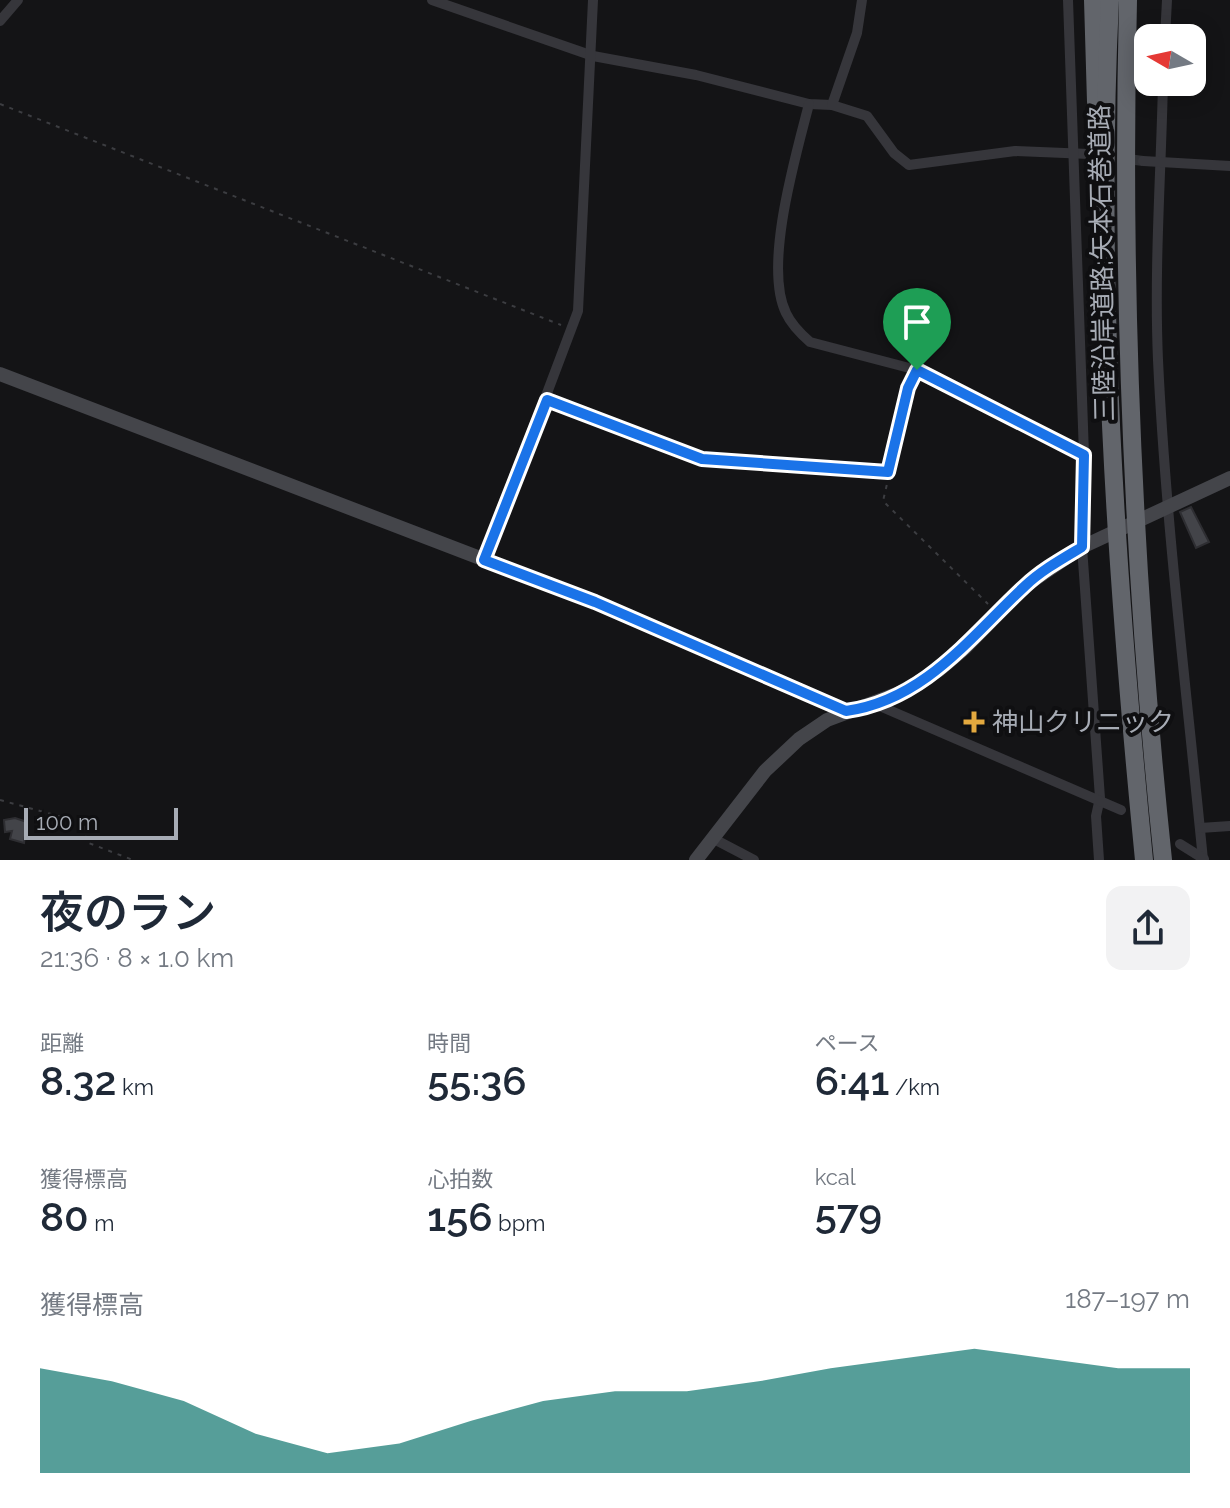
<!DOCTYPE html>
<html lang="ja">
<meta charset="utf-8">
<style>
body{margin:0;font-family:Raleway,"Noto Sans JP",sans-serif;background:#f2f2f3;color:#1f2937;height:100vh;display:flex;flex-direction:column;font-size:30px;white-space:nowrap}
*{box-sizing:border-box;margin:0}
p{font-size:26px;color:#747a83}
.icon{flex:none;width:44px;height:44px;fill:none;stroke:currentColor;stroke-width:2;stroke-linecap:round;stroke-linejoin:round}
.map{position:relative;height:860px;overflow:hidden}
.panel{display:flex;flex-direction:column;background:#fff;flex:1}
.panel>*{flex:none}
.needle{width:52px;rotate:279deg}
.controls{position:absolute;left:1134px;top:24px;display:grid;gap:16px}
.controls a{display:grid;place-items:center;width:72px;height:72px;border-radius:16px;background:#fff;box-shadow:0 4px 20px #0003;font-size:40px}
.scale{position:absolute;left:24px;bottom:20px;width:154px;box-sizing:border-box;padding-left:8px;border:4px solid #a7acb5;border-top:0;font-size:22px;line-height:28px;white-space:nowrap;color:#a7acb5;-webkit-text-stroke:6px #0f0f11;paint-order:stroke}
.pin{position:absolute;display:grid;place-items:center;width:68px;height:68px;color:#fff;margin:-82px -34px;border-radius:50% 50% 50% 0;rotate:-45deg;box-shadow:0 0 8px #0007}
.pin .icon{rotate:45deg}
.round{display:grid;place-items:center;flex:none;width:84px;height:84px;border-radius:16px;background:#f2f2f3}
.headline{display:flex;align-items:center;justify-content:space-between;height:136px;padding:0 40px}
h1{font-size:44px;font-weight:600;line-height:60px}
.metrics{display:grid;grid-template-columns:repeat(3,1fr);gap:12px;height:136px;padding:8px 40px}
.metrics div{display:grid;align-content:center}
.metrics b{font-size:40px;font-weight:600}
.metrics small{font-size:22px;font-weight:400}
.metrics p{font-size:22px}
.chart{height:224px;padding:16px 40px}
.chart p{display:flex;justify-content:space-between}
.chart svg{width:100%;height:144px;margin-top:8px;fill:#0f766e;opacity:.7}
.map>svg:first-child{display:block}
.building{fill:#434449;stroke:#2e2e32;stroke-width:2}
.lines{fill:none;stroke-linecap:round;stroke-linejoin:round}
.street-tunnel{stroke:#313236;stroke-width:10;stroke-dasharray:10 5;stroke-linecap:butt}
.path{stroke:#3c3d41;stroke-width:2;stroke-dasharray:4 6;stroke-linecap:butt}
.street{stroke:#36363b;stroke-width:10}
.secondary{stroke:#44454a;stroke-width:14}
.highway{stroke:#62656b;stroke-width:18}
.route-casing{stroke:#fff;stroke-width:16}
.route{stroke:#1a73e8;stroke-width:10}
.poi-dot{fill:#e3a93f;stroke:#0f0f11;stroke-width:3}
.labels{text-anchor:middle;stroke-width:8;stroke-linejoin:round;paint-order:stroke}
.street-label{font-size:26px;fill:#a7acb5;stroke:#0f0f11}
.poi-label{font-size:26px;fill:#a7acb5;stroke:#0f0f11;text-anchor:start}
</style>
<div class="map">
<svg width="1230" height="860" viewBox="0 0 1230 860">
<rect width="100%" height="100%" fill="#141416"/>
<g class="building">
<path d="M1191 507 1209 542 1196 548 1180 512Z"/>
<path d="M15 818 27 822 24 843 10 839 12 831 5 832 4 820Z"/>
</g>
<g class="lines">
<path class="street-tunnel" d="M1089 154 1143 161"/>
<g class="path">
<path d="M0 104 561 325"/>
<path d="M912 378 883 501 988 604"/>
<path d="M555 403 702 459 888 472"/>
<path d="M0 800 84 823 86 842 133 860"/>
</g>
<g class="street">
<path d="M432 0 593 56 696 75 809 104 832 105"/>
<path d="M862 0 857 33 832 105 867 116 894 153 909 165 1015 151 1089 154"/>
<path d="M1068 0 1084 455 1082 547 1100 798 1096 816 1099 860"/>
<path d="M0 21 18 0"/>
<path d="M1165 38 1167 0"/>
<path d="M1163 82C1161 175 1154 267 1158 360 1166 527 1187 694 1203 860"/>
<path d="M809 104C796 155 763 266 786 313 791 324 802 335 810 342L917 370 1084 455"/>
<path d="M1143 161 1230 166"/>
<path d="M484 560 578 311 593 0"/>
<path d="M875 704 1121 810"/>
<path d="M1200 828 1230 826"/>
<path d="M714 839 754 860"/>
<path d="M1180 844 1204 859"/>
</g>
<g class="secondary">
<path d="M0 374 595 602 846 711"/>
<path d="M696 860 765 771 799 739 827 720 899 693 939 670 965 648 1025 586 1082 547 1230 478"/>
</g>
<g class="highway">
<path d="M1093 0 1096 102"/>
<path d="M1110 0C1096 286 1116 575 1144 860"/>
<path d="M1128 0C1121 288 1133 574 1163 860"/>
</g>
</g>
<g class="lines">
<defs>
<path id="route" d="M917 370 1084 455 1082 547C1062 559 1042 570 1025 586 971 636 925 700 846 711L595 602 484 560 547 400 702 459 888 472 908 388Z"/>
</defs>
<use href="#route" class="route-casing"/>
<use href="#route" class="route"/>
</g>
<path class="poi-dot" d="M970 710h8v8h8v8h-8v8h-8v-8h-8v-8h8z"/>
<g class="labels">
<g class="street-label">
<text transform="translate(1102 263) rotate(-91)" y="9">三陸沿岸道路;矢本石巻道路</text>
</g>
<g class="poi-label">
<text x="992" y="731">神山クリニック</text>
</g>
</g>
</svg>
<div class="controls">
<a><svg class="needle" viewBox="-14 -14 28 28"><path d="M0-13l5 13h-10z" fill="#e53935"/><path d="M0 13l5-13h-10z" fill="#747a83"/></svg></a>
</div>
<div class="scale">100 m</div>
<div class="pin" style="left:917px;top:370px;background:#1e9e55"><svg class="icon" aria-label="arrive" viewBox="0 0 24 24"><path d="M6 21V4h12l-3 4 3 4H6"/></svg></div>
</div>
<section class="panel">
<div class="headline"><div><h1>夜のラン</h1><p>21:36 · 8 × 1.0 km</p></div><a class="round"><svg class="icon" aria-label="share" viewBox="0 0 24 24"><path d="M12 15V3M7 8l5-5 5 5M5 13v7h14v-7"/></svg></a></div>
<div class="metrics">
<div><p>距離</p><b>8.32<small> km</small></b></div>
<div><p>時間</p><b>55:36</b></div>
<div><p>ペース</p><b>6:41<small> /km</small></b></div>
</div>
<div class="metrics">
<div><p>獲得標高</p><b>80<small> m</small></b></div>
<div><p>心拍数</p><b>156<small> bpm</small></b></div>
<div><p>kcal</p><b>579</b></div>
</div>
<div class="chart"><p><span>獲得標高</span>187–197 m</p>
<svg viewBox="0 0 160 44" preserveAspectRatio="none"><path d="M0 44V12L10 16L20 22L30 32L40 38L50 35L60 28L70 22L80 19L90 19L100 16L110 12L120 9L130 6L140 9L150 12L160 12V44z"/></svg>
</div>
</section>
